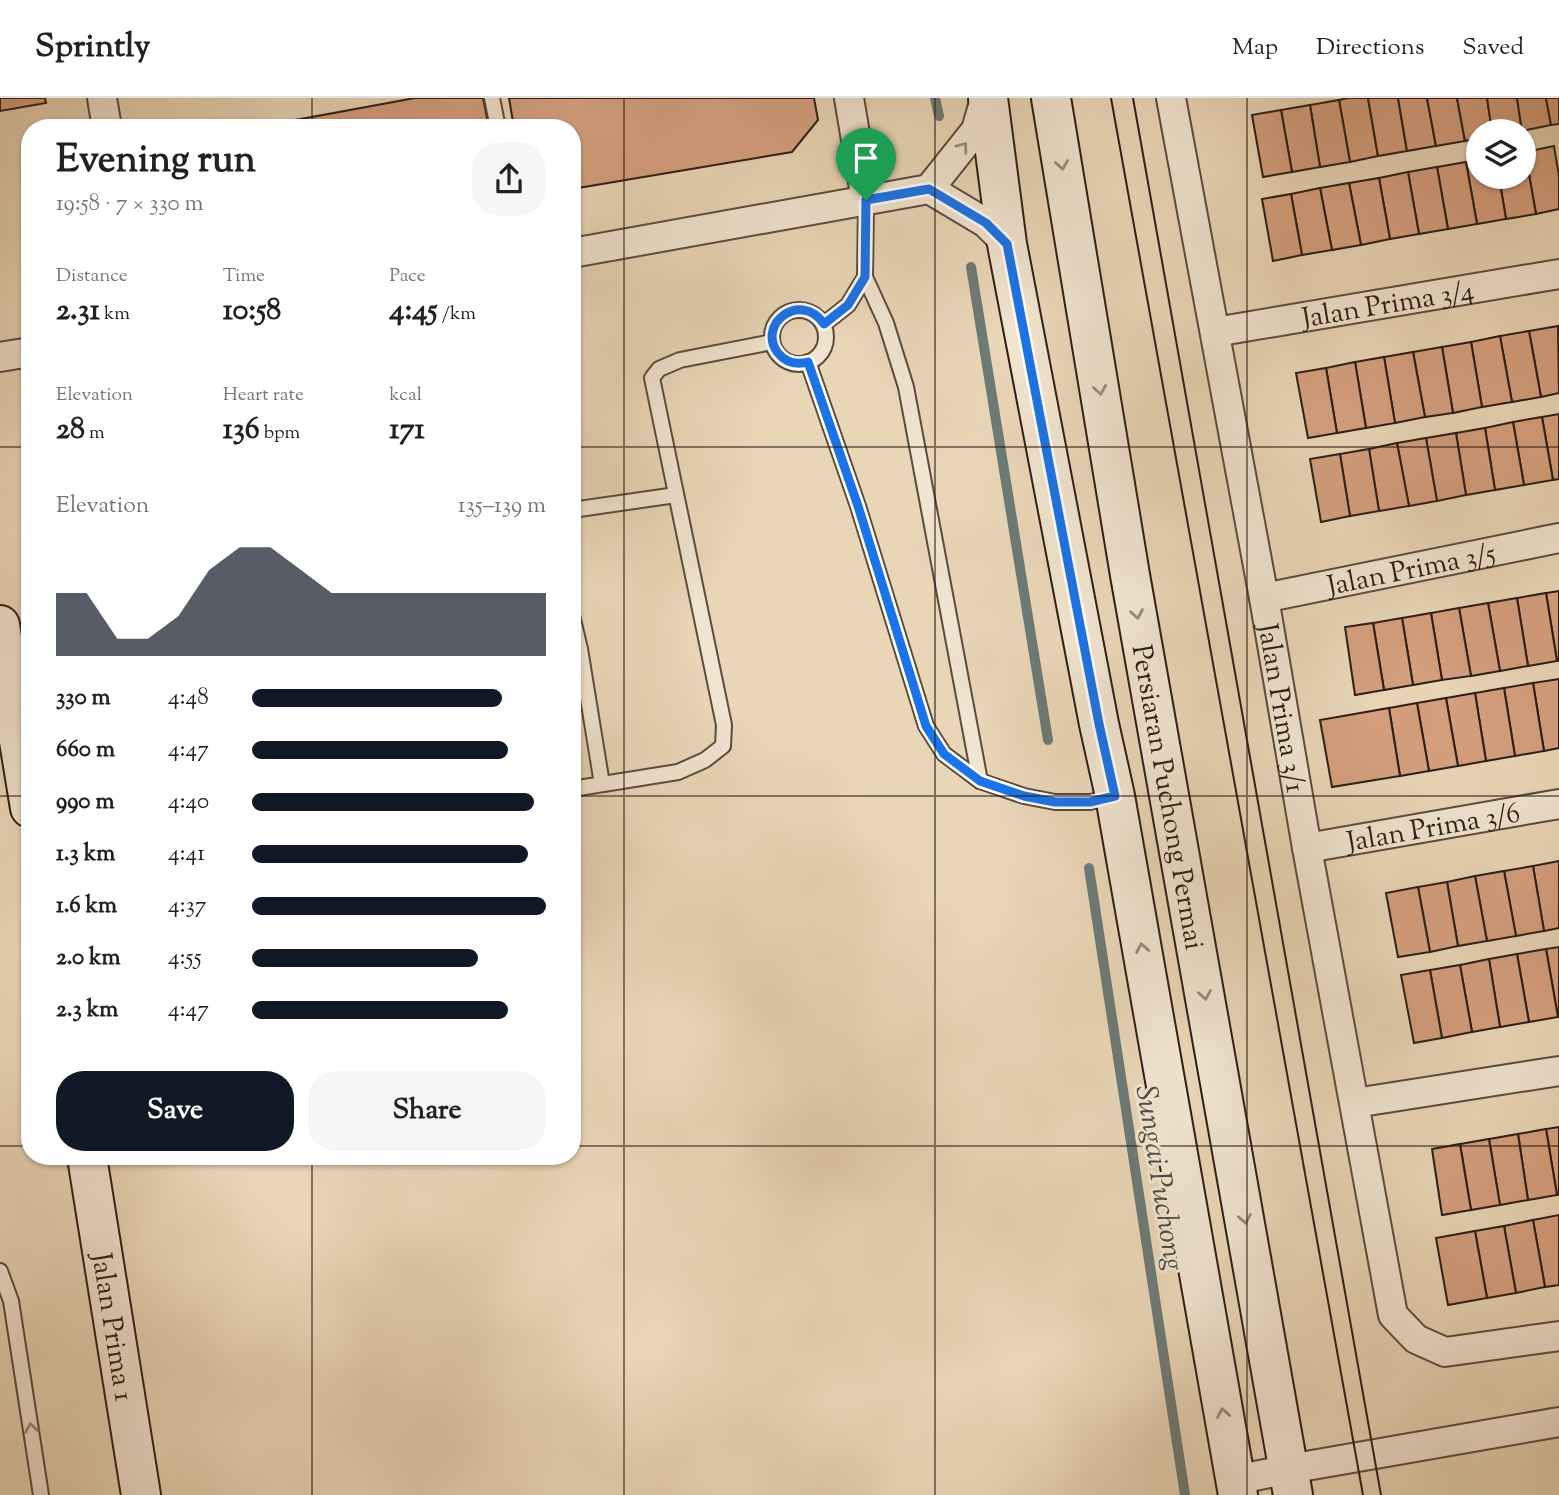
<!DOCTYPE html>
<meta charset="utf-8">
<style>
body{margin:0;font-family:"Sorts Mill Goudy",serif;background:#f6f6f6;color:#202124;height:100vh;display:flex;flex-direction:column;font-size:26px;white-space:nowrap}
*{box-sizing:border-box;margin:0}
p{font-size:23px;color:#757577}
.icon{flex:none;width:38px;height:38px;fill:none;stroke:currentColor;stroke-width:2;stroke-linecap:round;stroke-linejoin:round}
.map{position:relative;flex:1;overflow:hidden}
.sheet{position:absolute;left:21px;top:21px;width:560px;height:1046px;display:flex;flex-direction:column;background:#fff;border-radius:28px;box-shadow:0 2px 5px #0004}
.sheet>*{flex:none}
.tools{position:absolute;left:1466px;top:21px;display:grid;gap:14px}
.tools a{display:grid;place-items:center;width:70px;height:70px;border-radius:50%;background:#fff;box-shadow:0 2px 5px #0004;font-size:35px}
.pin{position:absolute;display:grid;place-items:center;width:60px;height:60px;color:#fff;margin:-72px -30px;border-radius:50% 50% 50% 0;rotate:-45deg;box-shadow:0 0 7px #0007}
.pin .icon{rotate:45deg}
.round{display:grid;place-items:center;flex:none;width:74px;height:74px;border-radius:28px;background:#f6f6f6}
.summary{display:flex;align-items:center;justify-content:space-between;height:119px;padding:0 35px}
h1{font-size:38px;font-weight:700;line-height:52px}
.stats{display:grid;grid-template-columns:repeat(3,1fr);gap:10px;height:119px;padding:7px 35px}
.stats div{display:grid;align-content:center}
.stats b{font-size:30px;font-weight:700}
.stats small{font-size:19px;font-weight:400}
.stats p{font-size:19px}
.chart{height:196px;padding:14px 35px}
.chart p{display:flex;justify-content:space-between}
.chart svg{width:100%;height:126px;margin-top:7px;fill:#111827;opacity:.7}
.cta{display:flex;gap:14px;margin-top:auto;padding:14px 35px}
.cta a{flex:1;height:80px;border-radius:28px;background:#111827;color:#fff;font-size:28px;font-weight:700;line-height:80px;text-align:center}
.cta a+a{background:#f6f6f6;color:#202124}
ul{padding:0 35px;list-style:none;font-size:23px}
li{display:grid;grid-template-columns:112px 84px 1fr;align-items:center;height:52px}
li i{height:18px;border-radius:9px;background:#111827}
header{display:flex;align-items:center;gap:42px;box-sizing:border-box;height:98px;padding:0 35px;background:#fff;border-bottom:2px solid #e0e0e0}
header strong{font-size:33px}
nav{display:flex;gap:38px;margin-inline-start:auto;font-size:24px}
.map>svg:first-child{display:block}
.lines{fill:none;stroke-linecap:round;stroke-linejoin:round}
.stream{stroke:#6d7a76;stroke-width:10}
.building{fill:#d59f7e;stroke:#2b1d17;stroke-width:2}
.lane-casing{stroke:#5a4b3f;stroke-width:18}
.street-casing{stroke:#5a4b3f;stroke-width:32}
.secondary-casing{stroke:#2b1d17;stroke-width:42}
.lane{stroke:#f1e4d0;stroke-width:14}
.street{stroke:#f1e4d0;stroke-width:28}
.secondary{stroke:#f1e4d0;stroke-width:38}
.tram{stroke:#2b1d17;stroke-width:2}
.oneway{stroke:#988a7d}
.route-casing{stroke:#fff;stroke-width:14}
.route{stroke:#1a73e8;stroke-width:9}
.grid{fill:none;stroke:#2b1d17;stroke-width:2;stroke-opacity:0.55}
.labels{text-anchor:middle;stroke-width:6;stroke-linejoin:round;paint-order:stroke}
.street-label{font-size:28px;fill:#2b1d17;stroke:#f1e4d0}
.water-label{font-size:30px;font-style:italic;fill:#4c4c46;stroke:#f1e4d0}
</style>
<header>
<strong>Sprintly</strong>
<nav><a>Map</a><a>Directions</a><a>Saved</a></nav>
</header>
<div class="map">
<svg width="1559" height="1397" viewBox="0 0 1559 1397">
<rect width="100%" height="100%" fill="#e9d6b7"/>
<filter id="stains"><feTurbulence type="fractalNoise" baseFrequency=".00286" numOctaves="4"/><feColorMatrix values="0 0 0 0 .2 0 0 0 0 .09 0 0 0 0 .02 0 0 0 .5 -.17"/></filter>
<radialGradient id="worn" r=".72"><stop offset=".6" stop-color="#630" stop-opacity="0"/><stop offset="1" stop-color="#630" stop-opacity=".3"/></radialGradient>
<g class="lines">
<g class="stream">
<path d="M935 0 939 18"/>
<path d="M971 169 1048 642"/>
<path d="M1089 770 1185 1397"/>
</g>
</g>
<g class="building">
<path d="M0 0H45L46 5 0 13Z"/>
<path d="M415 0H483L489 30H252Z"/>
<path d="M509 0H814L818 22 792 54 572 91V30H514Z"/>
<path d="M1348 0H1368L1378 58 1350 64 1339 2Z"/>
<path d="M1368 0H1398L1407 53 1378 58Z"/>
<path d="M1398 0H1427L1436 48 1407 53Z"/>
<path d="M1427 0H1457L1465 43 1436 48Z"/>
<path d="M1457 0H1487L1492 33H1479V40L1465 43Z"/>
<path d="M1487 0H1517L1522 33H1492Z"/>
<path d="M1517 0H1546L1551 27 1522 33Z"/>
<path d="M1546 0H1559V26L1551 27Z"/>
<path d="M1339 2 1350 64 1320 69 1310 7Z"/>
<path d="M1310 7 1320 69 1292 74 1281 12Z"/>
<path d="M1281 12 1292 74 1263 79 1252 17Z"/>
<path d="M1554 48 1559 78V111L1536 116 1525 54Z"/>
<path d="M1525 54 1536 116 1506 121 1499 79H1524Z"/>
<path d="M1479 62V79H1499L1506 121 1477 126 1466 64Z"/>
<path d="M1466 64 1477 126 1448 131 1437 69Z"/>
<path d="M1437 69 1448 131 1419 136 1408 74Z"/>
<path d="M1408 74 1419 136 1390 141 1379 80Z"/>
<path d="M1379 80 1390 141 1361 147 1349 85Z"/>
<path d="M1349 85 1361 147 1332 152 1320 90Z"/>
<path d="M1320 90 1332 152 1302 157 1291 96Z"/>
<path d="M1291 96 1302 157 1273 163 1262 101Z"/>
<path d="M1558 228 1559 295 1541 299 1529 233Z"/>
<path d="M1529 233 1541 299 1512 304 1500 238Z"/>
<path d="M1500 238 1512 304 1482 309 1471 244Z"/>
<path d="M1471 244 1482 309 1453 315 1442 249Z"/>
<path d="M1442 249 1453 315 1425 319 1413 254Z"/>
<path d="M1413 254 1425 319 1395 325 1384 259Z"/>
<path d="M1384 259 1395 325 1366 330 1355 264Z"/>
<path d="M1355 264 1366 330 1337 335 1326 270Z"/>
<path d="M1326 270 1337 335 1308 340 1296 275Z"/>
<path d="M1559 316V381L1553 382 1542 319Z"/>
<path d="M1542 319 1553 382 1524 387 1513 324Z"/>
<path d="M1513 324 1524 387 1495 392 1485 330Z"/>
<path d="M1485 330 1495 392 1466 397 1456 335Z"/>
<path d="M1456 335 1466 397 1437 403 1426 340Z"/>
<path d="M1426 340 1437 403 1409 408 1397 345Z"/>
<path d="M1397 345 1409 408 1379 413 1369 351Z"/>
<path d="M1369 351 1379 413 1350 418 1340 356Z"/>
<path d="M1340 356 1350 418 1321 424 1310 361Z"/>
<path d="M1559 493V563H1557L1546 495Z"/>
<path d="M1546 495 1557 563 1528 568 1517 500Z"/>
<path d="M1517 500 1528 568 1500 573 1488 505Z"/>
<path d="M1488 505 1500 573 1471 578 1459 510Z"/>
<path d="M1459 510 1471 578 1442 582 1431 515Z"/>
<path d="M1431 515 1442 582 1413 587 1402 520Z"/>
<path d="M1402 520 1413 587 1384 592 1373 525Z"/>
<path d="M1373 525 1384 592 1355 597 1345 529Z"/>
<path d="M1559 581V650L1544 653 1533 585Z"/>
<path d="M1533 585 1544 653 1515 658 1504 590Z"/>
<path d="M1504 590 1515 658 1486 663 1475 595Z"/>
<path d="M1475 595 1486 663 1458 668 1446 600Z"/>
<path d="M1446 600 1458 668 1429 673 1417 605Z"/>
<path d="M1417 605 1429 673 1400 678 1389 610Z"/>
<path d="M1389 610 1400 678 1332 689 1320 622Z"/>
<path d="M1559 763V830L1544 833 1533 768Z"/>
<path d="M1533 768 1544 833 1516 838 1504 773Z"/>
<path d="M1504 773 1516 838 1487 843 1475 778Z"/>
<path d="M1475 778 1487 843 1458 848 1447 784Z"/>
<path d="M1447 784 1458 848 1430 854 1418 789Z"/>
<path d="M1418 789 1430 854 1398 859 1386 795Z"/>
<path d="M1559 849V919H1558L1546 851Z"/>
<path d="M1546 851 1558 919 1529 924 1517 856Z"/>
<path d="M1517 856 1529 924 1500 929 1489 861Z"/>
<path d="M1489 861 1500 929 1472 934 1460 867Z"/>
<path d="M1460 867 1472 934 1442 940 1430 872Z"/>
<path d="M1430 872 1442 940 1414 945 1401 877Z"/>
<path d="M1559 1029V1097H1557L1546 1031Z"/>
<path d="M1546 1031 1557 1097 1528 1102 1518 1036Z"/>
<path d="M1518 1036 1528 1102 1500 1107 1489 1041Z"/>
<path d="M1489 1041 1500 1107 1471 1112 1460 1046Z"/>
<path d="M1460 1046 1471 1112 1442 1117 1432 1051Z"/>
<path d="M1559 1117V1187L1545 1189 1533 1122Z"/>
<path d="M1533 1122 1545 1189 1516 1195 1504 1128Z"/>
<path d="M1504 1128 1516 1195 1487 1200 1475 1133Z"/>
<path d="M1475 1133 1487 1200 1448 1207 1436 1140Z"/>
</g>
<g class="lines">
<defs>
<g id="lane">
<path d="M492 0 498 30"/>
<path d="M865 179 886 225 906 289 980 683"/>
<circle cx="799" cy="239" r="27"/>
<path d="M824 226 848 207 865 179 866 102"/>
<path d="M808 264 858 408 926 628 944 656 980 683 1024 698 1055 704H1090L1114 699"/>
<path d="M572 412 676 397"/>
<path d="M572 517 580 551 602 686"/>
<path d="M572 691 678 674 705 662 723 648 724 627 652 280 659 271 680 262 772 244"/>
<path d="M0 1173 11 1203 41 1397"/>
</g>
<g id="street">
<path d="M102 0 107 30"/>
<path d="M849 0 866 102"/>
<path id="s1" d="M1171 0 1264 500 1307 750 1393 1217 1416 1241 1445 1254 1559 1238"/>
<path d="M929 91 986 125 1007 146"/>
<path d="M572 155 929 91 976 32 985 1"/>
<path id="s2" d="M1215 234 1559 176"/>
<path d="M0 259 30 254"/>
<path id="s3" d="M1264 500 1559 440"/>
<path id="s4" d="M1307 750 1559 706"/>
<path d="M1355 1005 1559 973"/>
<path d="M1235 1382 1289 1371 1559 1324"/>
</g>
<g id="secondary">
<path d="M988 0 1007 146 1099 626 1115 698 1238 1397"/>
<path id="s5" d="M1051 0 1130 477 1293 1397"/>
<path d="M0 527 30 710"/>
<path id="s6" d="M87 1059 141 1397"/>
</g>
</defs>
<use href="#lane" class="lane-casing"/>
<use href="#street" class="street-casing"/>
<use href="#secondary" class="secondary-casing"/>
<use href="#lane" class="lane"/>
<use href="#street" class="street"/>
<use href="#secondary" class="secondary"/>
<g class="tram">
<path d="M1111 0 1363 1397"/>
<path d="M1133 0 1381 1397"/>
</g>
</g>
<defs><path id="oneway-chevron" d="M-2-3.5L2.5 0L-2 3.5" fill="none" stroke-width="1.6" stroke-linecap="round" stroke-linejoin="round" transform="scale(1.75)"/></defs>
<g class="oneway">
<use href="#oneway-chevron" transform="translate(963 49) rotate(-53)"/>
<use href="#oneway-chevron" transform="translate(1062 67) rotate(81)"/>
<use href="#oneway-chevron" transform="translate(1100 292) rotate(81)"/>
<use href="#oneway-chevron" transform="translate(1137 516) rotate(80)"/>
<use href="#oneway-chevron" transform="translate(1142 850) rotate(-100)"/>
<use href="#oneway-chevron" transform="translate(1205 897) rotate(80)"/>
<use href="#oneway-chevron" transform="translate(1245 1121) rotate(80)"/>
<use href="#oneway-chevron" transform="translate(1223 1315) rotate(-100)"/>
<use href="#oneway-chevron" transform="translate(31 1330) rotate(-99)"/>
</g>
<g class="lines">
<defs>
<path id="route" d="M929 91 986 125 1007 146 1099 626 1115 698 1090 704H1055L1024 698 980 683 944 656 926 628 858 408 808 264C796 267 786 265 778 255 756 226 801 192 824 226L848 207 865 179 866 102Z"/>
</defs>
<use href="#route" class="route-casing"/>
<use href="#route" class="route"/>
</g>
<path class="grid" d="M312 0V30M624 0V1397M935 0V1397M1247 0V1397M0 349H30M572 349H1559M0 698H30M572 698H1559M0 1048H30M572 1048H1559M312 1059V1397"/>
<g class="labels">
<g class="street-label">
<text dy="10" stroke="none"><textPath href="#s2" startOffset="175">Jalan Prima 3/4</textPath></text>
<text dy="10" stroke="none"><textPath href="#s3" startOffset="150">Jalan Prima 3/5</textPath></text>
<text dy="10" stroke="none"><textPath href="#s1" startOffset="620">Jalan Prima 3/1</textPath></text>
<text dy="10" stroke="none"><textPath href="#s5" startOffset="709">Persiaran Puchong Permai</textPath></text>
<text dy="10" stroke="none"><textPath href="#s4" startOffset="128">Jalan Prima 3/6</textPath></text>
<text dy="10" stroke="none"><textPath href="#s6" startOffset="172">Jalan Prima 1</textPath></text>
</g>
<g class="water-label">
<text transform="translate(1161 1080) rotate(81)" y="10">Sungai Puchong</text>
</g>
</g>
<rect width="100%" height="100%" filter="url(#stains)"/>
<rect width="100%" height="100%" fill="url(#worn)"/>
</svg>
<div class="tools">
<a><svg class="icon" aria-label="layers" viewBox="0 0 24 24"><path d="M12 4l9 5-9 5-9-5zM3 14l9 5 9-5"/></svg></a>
</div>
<div class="pin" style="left:866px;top:102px;background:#1e9e55"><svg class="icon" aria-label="arrive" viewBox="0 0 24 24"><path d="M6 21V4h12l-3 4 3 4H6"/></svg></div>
<section class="sheet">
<div class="summary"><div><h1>Evening run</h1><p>19:58 · 7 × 330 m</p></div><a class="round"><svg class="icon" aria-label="share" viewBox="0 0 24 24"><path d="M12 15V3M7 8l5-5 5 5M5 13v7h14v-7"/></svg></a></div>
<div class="stats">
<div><p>Distance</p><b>2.31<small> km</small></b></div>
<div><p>Time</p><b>10:58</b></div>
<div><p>Pace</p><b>4:45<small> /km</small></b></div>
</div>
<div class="stats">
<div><p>Elevation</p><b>28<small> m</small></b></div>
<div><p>Heart rate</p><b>136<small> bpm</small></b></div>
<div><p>kcal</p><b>171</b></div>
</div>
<div class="chart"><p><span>Elevation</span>135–139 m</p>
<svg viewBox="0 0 160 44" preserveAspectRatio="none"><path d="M0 44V22L10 22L20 38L30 38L40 30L50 14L60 6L70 6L80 14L90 22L100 22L110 22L120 22L130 22L140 22L150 22L160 22V44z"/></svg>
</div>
<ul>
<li><b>330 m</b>4:48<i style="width:85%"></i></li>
<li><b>660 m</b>4:47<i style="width:87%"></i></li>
<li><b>990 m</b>4:40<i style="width:96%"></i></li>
<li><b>1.3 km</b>4:41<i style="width:94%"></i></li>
<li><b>1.6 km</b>4:37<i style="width:100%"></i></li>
<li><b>2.0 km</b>4:55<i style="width:77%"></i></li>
<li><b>2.3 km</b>4:47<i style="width:87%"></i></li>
</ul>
<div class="cta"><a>Save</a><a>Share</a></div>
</section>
</div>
